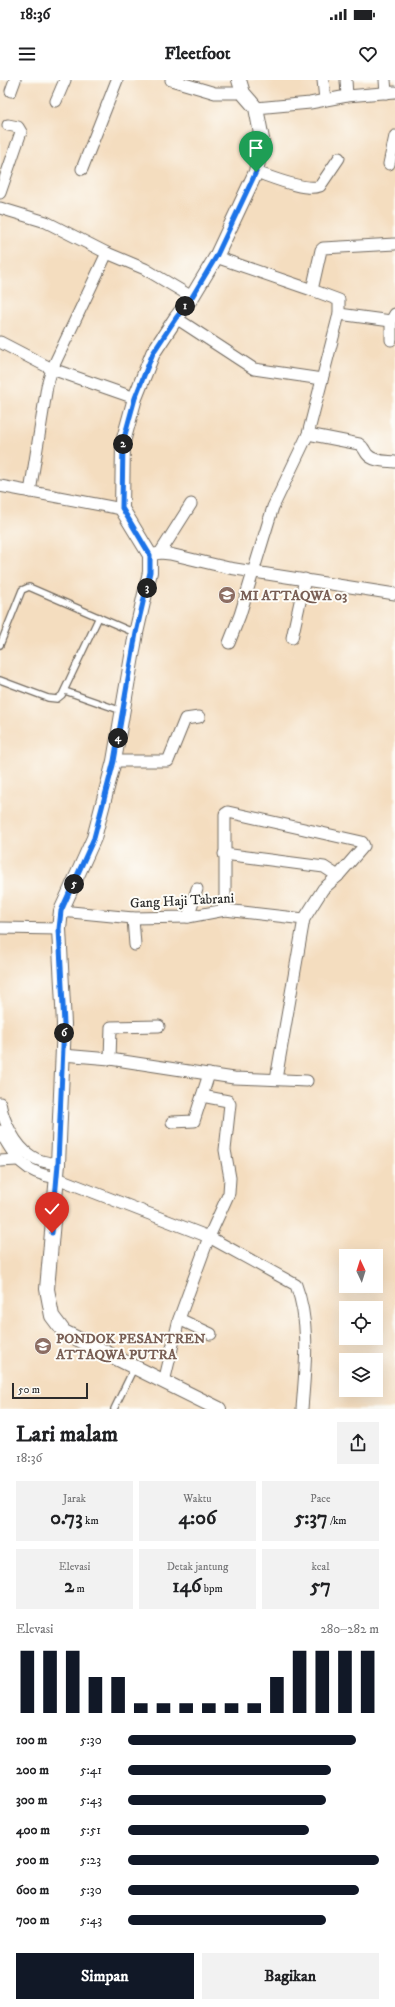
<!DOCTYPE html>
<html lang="id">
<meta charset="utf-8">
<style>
body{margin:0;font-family:"IM FELL DW Pica",serif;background:#f2f2f2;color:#202124;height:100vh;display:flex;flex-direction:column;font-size:15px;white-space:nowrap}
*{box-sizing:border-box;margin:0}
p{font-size:13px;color:#757577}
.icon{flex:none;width:22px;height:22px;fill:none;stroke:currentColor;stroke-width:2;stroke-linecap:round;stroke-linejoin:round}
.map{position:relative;height:1329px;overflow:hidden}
.side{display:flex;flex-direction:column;background:#fff;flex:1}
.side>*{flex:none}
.needle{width:26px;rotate:356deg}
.buttons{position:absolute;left:339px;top:1169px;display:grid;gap:8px}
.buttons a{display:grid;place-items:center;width:44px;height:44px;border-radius:0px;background:#fff;box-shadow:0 4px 16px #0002;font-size:20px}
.scale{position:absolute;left:12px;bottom:10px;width:76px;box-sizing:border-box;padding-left:4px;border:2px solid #2b2b2b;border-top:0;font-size:11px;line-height:14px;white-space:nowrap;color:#2b2b2b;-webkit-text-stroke:3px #fdfcf7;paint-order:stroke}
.pin{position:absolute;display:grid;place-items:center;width:34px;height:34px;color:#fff;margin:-41px -17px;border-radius:50% 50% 50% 0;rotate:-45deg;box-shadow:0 0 4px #0007}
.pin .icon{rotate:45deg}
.km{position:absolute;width:20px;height:20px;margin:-10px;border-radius:50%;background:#222;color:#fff;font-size:11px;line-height:20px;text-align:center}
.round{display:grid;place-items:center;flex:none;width:42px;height:42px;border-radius:0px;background:#f2f2f2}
.head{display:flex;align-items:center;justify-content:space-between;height:68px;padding:0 16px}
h1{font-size:22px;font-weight:800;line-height:30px}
.metrics{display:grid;grid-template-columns:repeat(3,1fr);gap:6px;height:68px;padding:4px 16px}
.metrics div{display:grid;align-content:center;border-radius:0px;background:#f2f2f2;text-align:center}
.metrics b{font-size:20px;font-weight:800}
.metrics small{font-size:11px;font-weight:400}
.metrics p{font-size:11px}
.chart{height:112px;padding:8px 16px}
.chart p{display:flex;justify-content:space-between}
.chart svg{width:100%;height:72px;margin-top:4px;stroke:#111827;stroke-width:6}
.action{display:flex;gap:8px;margin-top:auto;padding:8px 16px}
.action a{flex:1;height:46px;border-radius:0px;background:#111827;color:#fff;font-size:16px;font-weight:800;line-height:46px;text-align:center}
.action a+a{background:#f2f2f2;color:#202124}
ul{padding:0 16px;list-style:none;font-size:13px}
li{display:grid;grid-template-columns:64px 48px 1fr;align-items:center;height:30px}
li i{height:10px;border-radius:5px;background:#111827}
.status{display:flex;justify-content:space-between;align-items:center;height:28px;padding:0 20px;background:#fff;direction:ltr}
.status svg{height:11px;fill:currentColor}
header{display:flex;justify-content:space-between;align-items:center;height:52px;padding:0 16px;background:#fff;font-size:18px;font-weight:800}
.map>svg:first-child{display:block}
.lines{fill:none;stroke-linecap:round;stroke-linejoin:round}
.service-casing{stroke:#71695f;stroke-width:8}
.minor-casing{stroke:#71695f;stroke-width:13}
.tertiary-casing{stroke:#71695f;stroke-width:16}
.service{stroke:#fff;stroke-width:5.5}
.minor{stroke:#fff;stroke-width:11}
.tertiary{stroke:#fff;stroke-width:14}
.route-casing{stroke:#fff;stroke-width:8}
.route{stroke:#1a73e8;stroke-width:5}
.labels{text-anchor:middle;stroke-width:4;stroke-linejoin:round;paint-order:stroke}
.education-label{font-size:14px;font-weight:bold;fill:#785e54;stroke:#fdfcf7;text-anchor:start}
.street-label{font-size:14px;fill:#2b2b2b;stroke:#fdfcf7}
</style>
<div class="status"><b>18:36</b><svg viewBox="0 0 49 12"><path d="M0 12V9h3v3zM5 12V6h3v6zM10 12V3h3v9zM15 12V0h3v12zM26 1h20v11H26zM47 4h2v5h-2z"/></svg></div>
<header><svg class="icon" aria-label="menu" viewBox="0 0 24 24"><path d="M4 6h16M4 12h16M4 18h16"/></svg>Fleetfoot<svg class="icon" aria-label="heart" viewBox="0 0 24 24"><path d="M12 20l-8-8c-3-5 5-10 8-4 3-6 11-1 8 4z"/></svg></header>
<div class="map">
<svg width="395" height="1329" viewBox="0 0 395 1329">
<rect width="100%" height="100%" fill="#fdfcf7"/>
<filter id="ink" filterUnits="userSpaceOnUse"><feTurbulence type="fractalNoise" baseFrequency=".025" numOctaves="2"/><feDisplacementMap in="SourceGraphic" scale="8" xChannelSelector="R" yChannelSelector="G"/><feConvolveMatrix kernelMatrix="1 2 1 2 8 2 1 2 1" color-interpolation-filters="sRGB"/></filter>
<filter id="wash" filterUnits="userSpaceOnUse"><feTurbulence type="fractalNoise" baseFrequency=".012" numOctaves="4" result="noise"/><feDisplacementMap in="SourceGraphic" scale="16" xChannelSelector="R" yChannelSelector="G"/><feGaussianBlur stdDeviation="0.9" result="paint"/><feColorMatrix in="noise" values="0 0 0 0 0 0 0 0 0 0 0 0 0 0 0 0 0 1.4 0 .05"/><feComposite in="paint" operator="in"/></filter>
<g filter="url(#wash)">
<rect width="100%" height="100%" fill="#f4ddbf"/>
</g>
<g filter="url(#ink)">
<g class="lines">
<defs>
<g id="service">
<path d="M0 565 22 510 29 507 135 553"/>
<path d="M0 600 48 618 57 619 62 615 99 537"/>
<path d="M65 611 122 631"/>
<path d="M114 1329 134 1288"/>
</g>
<g id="minor">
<path d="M171 0 215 13H243"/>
<path d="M323 0 325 20"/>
<path d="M346 0 347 16"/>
<path d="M385 0 386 13"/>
<path d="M11 11 15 0"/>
<path d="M56 21 65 0"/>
<path d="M256 28 310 23 347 16 395 12"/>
<path d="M389 84 395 56"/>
<path d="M82 89 117 0"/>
<path d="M256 92C271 97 306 112 320 106L339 78"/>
<path d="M0 113 21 52 18 47 8 45"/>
<path d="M0 128 46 142 107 173 145 189 192 217"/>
<path d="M216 177 312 210 321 170 323 168 395 164"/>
<path d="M312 210 339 220V234"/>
<path d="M176 238 254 289 322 299"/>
<path d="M391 260V241L395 234"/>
<path d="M0 262 52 289 135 318"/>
<path d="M308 354 359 364C364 367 364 370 367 374 373 382 386 381 395 382"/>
<path d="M0 406 122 429"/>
<path d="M30 412 47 306 52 289 107 173"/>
<path d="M160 473 191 424"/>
<path d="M150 475 160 473 170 474 229 488 395 514"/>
<path d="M292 558 305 499"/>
<path d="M229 563 240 535 273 427 308 354 339 234 391 241"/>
<path d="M114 681H168L185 639 199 637"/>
<path d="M224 774 324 787 338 796 323 809 304 839 276 999"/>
<path d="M225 830V734L228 732 362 762 364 766 338 796"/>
<path d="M61 831 133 838 188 837 225 830 304 839"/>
<path d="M188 837 197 809"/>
<path d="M133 838 135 865"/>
<path d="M0 848 59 849"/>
<path d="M63 975 110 979 234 998 307 1001"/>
<path d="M110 979 111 947 159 946"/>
<path d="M0 1023C3 1040 15 1066 31 1076 38 1081 49 1083 58 1084"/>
<path d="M172 1042 194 1041 209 994"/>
<path d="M0 1051C15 1078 24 1093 57 1098L209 1157 296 1205C311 1245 305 1288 302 1329"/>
<path d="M0 1081 17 1080"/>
<path d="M179 1239 211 1254"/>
<path d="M164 1302 179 1239 209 1157 229 1113 230 1098 225 1070 230 1024 228 1021 202 1016"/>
</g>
<path id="tertiary" d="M219 1329 64 1252 52 1236 47 1209 58 1084 64 944 59 849 61 831 94 758 114 681 136 553 150 492V475L122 429 123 362 135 318 153 273 176 238 192 217 216 177 256 92 262 59 256 28 243 13 239 0"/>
</defs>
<use href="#service" class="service-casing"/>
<use href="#minor" class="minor-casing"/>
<use href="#tertiary" class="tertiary-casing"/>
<use href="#service" class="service"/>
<use href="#minor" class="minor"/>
<use href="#tertiary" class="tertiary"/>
</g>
</g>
<g class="lines" filter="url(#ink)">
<defs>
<path id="route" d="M52 1153 58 1084 64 944 59 849 61 831 94 758 114 681 136 553 150 492V475L122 428 123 362 135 318 153 273 176 238 192 217 216 177 256 92"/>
</defs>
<use href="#route" class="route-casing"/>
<use href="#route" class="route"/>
</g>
<defs>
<symbol id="school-disc" viewBox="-11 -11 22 22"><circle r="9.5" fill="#8d6e63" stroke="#fdfcf7"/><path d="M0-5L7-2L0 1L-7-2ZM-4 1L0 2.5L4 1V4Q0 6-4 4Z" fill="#fff"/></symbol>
</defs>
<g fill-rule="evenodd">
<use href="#school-disc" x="217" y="505" width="20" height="20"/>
<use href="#school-disc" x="33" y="1256" width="20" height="20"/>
</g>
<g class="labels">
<g class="education-label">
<text x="240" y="520">MI ATTAQWA 03</text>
<text x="56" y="1263">PONDOK PESANTREN<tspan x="56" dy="16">ATTAQWA PUTRA</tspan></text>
</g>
<g class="street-label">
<text transform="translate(182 820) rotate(-3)" y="5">Gang Haji Tabrani</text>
</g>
</g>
</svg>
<div class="buttons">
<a><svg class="needle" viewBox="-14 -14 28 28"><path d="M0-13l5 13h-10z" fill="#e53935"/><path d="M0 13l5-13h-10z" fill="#757577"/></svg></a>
<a><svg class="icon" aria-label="locate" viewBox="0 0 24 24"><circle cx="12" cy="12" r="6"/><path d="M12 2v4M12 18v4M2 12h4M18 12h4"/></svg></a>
<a><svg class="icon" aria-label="layers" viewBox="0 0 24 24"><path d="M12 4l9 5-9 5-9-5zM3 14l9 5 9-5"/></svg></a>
</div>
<div class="scale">50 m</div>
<div class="pin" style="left:256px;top:92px;background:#1e9e55"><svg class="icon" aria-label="arrive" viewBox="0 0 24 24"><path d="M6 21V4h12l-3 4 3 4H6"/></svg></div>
<div class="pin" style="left:52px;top:1153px;background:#d93025"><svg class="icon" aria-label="check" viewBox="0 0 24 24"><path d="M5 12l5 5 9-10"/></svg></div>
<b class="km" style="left:185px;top:226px">1</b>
<b class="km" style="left:123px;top:364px">2</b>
<b class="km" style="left:147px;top:508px">3</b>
<b class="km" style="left:118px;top:658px">4</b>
<b class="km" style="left:74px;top:804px">5</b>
<b class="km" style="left:64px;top:953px">6</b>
</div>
<section class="side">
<div class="head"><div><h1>Lari malam</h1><p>18:36</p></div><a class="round"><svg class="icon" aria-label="share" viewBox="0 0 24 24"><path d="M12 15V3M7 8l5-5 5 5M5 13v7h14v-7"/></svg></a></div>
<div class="metrics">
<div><p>Jarak</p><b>0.73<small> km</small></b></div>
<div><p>Waktu</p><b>4:06</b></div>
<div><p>Pace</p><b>5:37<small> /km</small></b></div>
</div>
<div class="metrics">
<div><p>Elevasi</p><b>2<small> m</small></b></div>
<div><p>Detak jantung</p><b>146<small> bpm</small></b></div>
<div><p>kcal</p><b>57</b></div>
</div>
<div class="chart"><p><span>Elevasi</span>280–282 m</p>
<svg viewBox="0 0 160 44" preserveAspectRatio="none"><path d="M5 44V6M15 44V6M25 44V6M35 44V22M45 44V22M55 44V38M65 44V38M75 44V38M85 44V38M95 44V38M105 44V38M115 44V22M125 44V6M135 44V6M145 44V6M155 44V6"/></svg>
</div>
<ul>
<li><b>100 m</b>5:30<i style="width:91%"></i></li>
<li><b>200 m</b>5:41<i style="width:81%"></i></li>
<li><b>300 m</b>5:43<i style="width:79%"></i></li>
<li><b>400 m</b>5:51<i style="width:72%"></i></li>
<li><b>500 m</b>5:23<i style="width:100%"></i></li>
<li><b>600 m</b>5:30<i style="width:92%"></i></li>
<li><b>700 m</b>5:43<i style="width:79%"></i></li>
</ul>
<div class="action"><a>Simpan</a><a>Bagikan</a></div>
</section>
